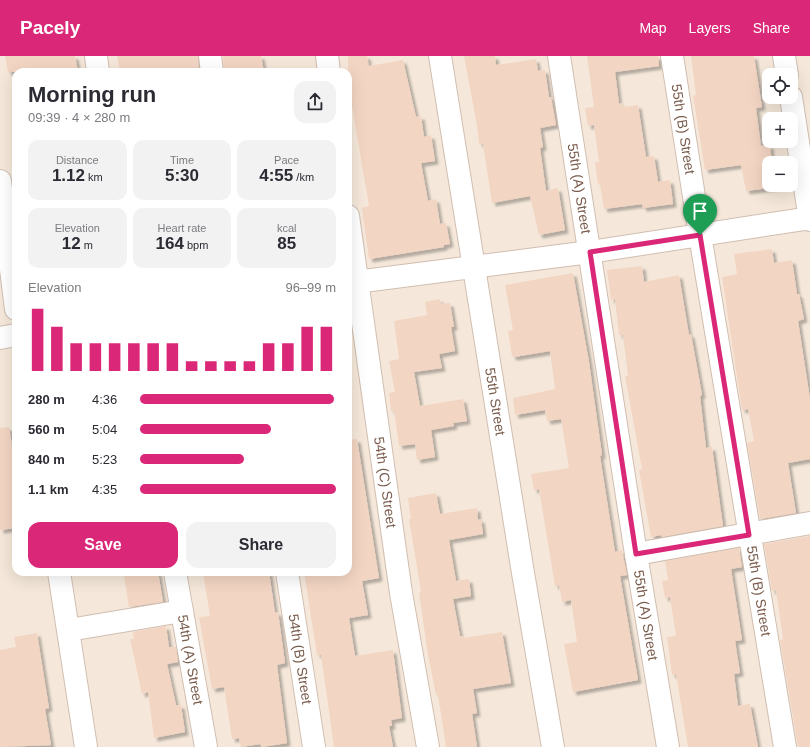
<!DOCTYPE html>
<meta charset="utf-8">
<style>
body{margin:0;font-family:Helvetica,sans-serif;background:#f2f2f3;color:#2b2b33;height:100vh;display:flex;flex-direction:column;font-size:15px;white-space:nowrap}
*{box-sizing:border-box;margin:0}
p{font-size:13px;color:#7c7c81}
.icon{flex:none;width:22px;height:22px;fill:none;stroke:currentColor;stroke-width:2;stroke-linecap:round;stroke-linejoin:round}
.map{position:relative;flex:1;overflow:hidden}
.side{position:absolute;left:12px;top:12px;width:340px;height:508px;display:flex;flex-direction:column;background:#fff;border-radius:12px;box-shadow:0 4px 16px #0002}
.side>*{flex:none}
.fabs{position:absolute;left:762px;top:12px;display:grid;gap:8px}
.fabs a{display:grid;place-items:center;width:36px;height:36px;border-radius:8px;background:#fff;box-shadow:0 4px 16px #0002;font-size:20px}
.pin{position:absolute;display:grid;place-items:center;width:34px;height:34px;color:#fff;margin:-41px -17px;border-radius:50% 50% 50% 0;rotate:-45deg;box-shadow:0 0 4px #0007}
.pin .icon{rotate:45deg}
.round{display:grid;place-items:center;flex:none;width:42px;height:42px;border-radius:12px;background:#f2f2f3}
.overview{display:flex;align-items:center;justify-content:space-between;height:68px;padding:0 16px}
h1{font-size:22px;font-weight:700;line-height:30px}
.figures{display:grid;grid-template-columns:repeat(3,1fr);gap:6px;height:68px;padding:4px 16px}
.figures div{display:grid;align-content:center;border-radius:10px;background:#f2f2f3;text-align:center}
.figures b{font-size:17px;font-weight:700}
.figures small{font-size:11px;font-weight:400}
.figures p{font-size:11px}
.chart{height:112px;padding:8px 16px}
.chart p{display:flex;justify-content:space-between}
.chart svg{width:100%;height:72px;margin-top:4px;stroke:#db2777;stroke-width:6}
.action{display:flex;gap:8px;margin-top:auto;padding:8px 16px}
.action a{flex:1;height:46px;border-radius:12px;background:#db2777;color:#fff;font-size:16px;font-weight:700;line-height:46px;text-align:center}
.action a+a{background:#f2f2f3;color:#2b2b33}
ul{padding:0 16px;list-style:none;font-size:13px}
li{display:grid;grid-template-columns:64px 48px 1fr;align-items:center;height:30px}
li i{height:10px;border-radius:5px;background:#db2777}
header{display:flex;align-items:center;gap:24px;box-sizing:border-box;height:56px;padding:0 20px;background:#db2777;color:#fff}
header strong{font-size:19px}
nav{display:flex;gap:22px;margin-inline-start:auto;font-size:14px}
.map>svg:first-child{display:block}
.residential{fill:#f5e8da;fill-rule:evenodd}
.building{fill:#f3d5c3;filter:url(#shadow)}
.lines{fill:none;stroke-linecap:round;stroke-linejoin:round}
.minor-casing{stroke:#d1beb0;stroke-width:24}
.minor{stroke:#fff;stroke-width:22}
.route-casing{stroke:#fff;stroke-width:8}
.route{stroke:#db2777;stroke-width:5}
.labels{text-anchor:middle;stroke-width:3;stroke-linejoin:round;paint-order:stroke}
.street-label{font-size:14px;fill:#7a5c4d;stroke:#fffaf3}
</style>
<header>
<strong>Pacely</strong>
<nav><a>Map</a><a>Layers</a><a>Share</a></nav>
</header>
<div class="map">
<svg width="810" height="691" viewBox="0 0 810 691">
<defs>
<filter id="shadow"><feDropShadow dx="3.5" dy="3.5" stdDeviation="1" flood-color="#0004"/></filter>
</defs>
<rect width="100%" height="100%" fill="#fdf6ec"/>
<path class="residential" d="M0 0H810V691H0ZM16 16H348V516H16ZM769 19H791V41H769ZM769 63H791V85H769ZM769 107H791V129H769Z"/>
<g class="building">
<path d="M5 0H75L78 16H8Z"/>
<path d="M117 0H198L199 16H120Z"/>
<path d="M223 0H261L264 16H224Z"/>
<path d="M348 0H367L369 10 403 4 416 61 421 60 424 81 431 79 435 105 421 107 428 145 436 143 440 168 446 167 450 188 444 189V191L369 203 362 152 369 150 348 27Z"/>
<path d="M464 0H495L496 9 536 3 538 15 545 14 549 41H551L556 69 540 72 543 91 540 92 546 135 558 132 565 174 539 179 530 140 492 147 483 88H479L477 70Z"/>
<path d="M587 0H658L659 10 615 16 619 48 622 47 623 51 638 49 646 101 654 100 658 126 670 124 673 148 643 152 642 148 604 153 600 128H598L595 106H599L594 69 588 70 585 52 594 51Z"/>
<path d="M691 0H754L762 51 756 52 761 90 770 89 772 107H769V129H775L776 131 746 135 741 109 705 114 693 40 696 39Z"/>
<path d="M772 193 774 207 792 204 797 238H799L804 263 798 265 810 343V403L788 407 796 457 760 463 747 387 754 385 748 353 742 354 722 221 737 218 734 198Z"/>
<path d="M642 210 644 226 679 219 689 279 691 278 702 339 700 340 706 392 712 391 723 470 662 481 661 479 651 481 639 414 642 413 625 320H628L623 279H619L615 243 611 244 607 214Z"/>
<path d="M573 217 589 306 602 399 600 400 615 496 622 494 627 519 620 520 638 624 573 636 564 588 577 586 571 544 562 546 559 529 555 530 539 433 534 434 531 418 569 412 561 363 547 365 545 354 515 359 513 342 555 333 550 295 514 301 512 300 508 275 513 274 505 229Z"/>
<path d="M440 243 441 248 450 247 454 271H451L455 295 439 298 442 312 414 316 420 350 463 343 467 365 453 367 454 370 431 374 435 401 417 404 415 388 399 390 394 354 391 355 389 337 395 336 389 305 399 303 394 265 427 259 425 246Z"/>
<path d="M9 371 16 415V472L0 474V372Z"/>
<path d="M357 383 379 522 362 525 368 559 349 562 355 600 393 594 402 662 391 664 392 670H389L393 691H334L321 599H317L304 516H348V384Z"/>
<path d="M436 437 440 458 477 452 478 464 481 463 483 478 449 484 456 525 469 523 471 540 453 543 460 580H463V582L502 576 506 599 511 627 473 633 477 657 472 658 477 691H446L438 639H436L428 599 419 537 421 536 409 463H411L408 442Z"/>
<path d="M810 480V691H798L780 584 783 583 776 534 772 535 764 488Z"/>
<path d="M739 492 742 511 731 513 742 584 735 585 740 617 734 618 738 650 750 648 758 691H688L676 618 672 619 667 581 676 580 670 541 665 542 662 525 668 524 665 505Z"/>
<path d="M141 516H158L163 546 129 551 124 520Z"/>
<path d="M203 516H269L275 557 278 556 285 607 277 609 287 687 262 691 260 688 241 691 239 682 232 683 224 631 212 633 199 561 210 560Z"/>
<path d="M166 570 169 591H176L178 606 167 608 176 649H181L185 676 154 682 148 636 142 638 130 583H134L133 576Z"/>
<path d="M37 577 49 652 45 653 51 689 0 691V594L16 591 14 581Z"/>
</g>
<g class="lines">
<defs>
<g id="minor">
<path d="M96 0 98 16"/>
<path d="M210 0 212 16"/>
<path d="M327 0 329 16"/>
<path id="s1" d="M440 0 523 517 553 691"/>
<path id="s2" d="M559 0 636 498 668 691"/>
<path id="s3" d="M672 0 700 179 785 691"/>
<path d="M784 0 787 19"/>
<path d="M791 41 810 164"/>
<path d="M0 125 16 253"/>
<path id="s4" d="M348 160 401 537 428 691"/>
<path d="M348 227 590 196 810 162"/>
<path d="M0 282 16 279"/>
<path d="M636 498 810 467"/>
<path d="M59 516 86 691"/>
<path id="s5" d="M175 516 206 691"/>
<path id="s6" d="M287 516 314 691"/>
<path d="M69 574 182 555"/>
</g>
</defs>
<use href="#minor" class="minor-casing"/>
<use href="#minor" class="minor"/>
</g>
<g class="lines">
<defs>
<path id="route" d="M700 179 749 479 636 498 590 196Z"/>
</defs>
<use href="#route" class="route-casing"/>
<use href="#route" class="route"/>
</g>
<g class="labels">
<g class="street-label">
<text dy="5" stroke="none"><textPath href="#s3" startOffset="74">55th (B) Street</textPath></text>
<text dy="5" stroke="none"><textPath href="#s2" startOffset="134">55th (A) Street</textPath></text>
<text dy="5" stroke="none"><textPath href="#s1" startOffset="350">55th Street</textPath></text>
<text dy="5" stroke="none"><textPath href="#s4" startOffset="269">54th (C) Street</textPath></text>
<text dy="5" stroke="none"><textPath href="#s3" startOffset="542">55th (B) Street</textPath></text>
<text dy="5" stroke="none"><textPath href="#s2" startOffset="566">55th (A) Street</textPath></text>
<text dy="5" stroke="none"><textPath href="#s5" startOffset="89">54th (A) Street</textPath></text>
<text dy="5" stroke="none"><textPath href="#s6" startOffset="88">54th (B) Street</textPath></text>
</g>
</g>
</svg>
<div class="fabs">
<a><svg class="icon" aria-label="locate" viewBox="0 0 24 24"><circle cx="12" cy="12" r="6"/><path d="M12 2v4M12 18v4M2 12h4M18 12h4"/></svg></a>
<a>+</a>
<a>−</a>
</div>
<div class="pin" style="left:700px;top:179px;background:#1e9e55"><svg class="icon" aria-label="arrive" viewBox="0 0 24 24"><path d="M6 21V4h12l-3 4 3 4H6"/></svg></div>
<section class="side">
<div class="overview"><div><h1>Morning run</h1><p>09:39 · 4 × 280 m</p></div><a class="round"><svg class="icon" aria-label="share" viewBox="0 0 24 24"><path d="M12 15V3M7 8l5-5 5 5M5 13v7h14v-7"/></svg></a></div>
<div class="figures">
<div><p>Distance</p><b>1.12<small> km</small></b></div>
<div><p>Time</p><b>5:30</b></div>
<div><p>Pace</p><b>4:55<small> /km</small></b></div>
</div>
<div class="figures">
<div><p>Elevation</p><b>12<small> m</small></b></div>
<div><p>Heart rate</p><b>164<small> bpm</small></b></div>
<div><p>kcal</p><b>85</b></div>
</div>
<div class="chart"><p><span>Elevation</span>96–99 m</p>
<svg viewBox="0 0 160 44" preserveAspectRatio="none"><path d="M5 44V6M15 44V17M25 44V27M35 44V27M45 44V27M55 44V27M65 44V27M75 44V27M85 44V38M95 44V38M105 44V38M115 44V38M125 44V27M135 44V27M145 44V17M155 44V17"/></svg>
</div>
<ul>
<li><b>280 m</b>4:36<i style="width:99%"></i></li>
<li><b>560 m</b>5:04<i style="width:67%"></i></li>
<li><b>840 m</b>5:23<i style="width:53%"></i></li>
<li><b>1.1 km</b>4:35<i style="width:100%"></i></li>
</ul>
<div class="action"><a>Save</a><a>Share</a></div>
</section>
</div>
